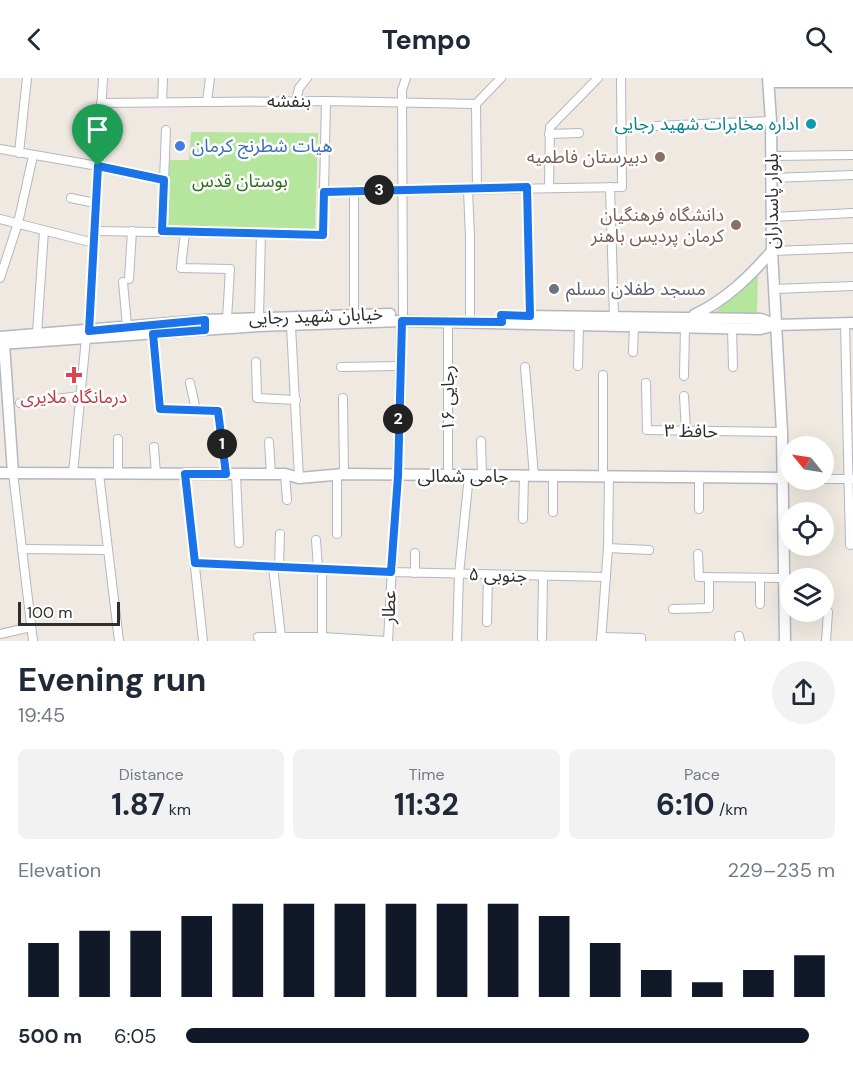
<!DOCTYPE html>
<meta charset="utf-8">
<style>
body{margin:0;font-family:"DM Sans","Noto Sans Arabic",sans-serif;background:#f2f2f3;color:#1f2937;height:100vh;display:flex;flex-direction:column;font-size:22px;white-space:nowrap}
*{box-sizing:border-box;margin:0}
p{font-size:20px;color:#747a83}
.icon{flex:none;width:33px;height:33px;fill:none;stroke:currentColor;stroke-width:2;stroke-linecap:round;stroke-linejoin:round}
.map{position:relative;height:563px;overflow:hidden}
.details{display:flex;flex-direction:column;background:#fff;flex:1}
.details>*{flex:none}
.needle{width:39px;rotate:300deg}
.buttons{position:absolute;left:780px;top:358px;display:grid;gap:12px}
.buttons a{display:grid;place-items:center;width:54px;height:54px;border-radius:50%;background:#fff;box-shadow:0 6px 24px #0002;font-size:30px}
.scale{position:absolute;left:18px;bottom:15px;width:102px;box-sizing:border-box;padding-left:6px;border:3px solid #2e2e2e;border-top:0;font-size:16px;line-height:21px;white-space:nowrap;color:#2e2e2e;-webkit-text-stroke:4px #fff;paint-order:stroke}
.pin{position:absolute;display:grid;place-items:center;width:51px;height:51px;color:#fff;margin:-62px -26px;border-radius:50% 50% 50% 0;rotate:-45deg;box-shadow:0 0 6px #0007}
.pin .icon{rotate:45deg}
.km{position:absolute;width:30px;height:30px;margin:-15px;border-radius:50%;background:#222;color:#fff;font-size:16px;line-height:30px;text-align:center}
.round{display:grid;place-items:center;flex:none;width:63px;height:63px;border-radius:32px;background:#f2f2f3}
.summary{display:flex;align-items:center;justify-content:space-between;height:102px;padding:0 18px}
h1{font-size:33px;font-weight:700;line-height:45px}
.metrics{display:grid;grid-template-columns:repeat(3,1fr);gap:9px;height:102px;padding:6px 18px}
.metrics div{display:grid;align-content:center;border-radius:9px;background:#f2f2f3;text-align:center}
.metrics b{font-size:30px;font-weight:700}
.metrics small{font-size:16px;font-weight:400}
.metrics p{font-size:16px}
.chart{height:168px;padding:12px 18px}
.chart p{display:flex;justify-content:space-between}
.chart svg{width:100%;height:108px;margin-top:6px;stroke:#111827;stroke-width:6}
ul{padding:0 18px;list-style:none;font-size:20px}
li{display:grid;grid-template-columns:96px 72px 1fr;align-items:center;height:45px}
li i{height:15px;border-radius:8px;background:#111827}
header{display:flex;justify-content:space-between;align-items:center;height:78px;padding:0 18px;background:#fff;font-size:27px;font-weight:700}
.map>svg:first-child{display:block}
.green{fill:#b6e59e}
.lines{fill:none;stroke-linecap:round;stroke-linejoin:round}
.street-casing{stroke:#b4b7c1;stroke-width:10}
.secondary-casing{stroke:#b4b7c1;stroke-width:13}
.street{stroke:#fff;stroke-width:8}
.secondary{stroke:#fff;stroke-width:10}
.route-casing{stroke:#fff;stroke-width:12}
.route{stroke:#1a73e8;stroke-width:8}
.culture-dot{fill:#0f9aa8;stroke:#fff;stroke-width:2}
.shop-dot{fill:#3f7fe0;stroke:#fff;stroke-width:2}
.education-dot{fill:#8d6e63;stroke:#fff;stroke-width:2}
.worship-dot{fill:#6b7280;stroke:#fff;stroke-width:2}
.health-dot{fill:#e0444e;stroke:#fff;stroke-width:2}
.labels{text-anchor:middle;stroke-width:5;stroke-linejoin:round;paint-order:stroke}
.street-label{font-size:18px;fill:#2e2e2e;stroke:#fff}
.culture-label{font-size:18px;fill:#0d838f;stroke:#fff;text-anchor:end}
.shop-label{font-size:18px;fill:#366cbe;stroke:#fff;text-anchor:start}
.education-label{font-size:18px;fill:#785e54;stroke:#fff;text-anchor:end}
.park-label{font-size:18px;fill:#2c6e1b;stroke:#fff}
.worship-label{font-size:18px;fill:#5b616d;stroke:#fff;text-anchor:start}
.health-label{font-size:18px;fill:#be3a42;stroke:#fff}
</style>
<header><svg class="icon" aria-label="back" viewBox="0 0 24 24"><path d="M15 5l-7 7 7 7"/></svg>Tempo<svg class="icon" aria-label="search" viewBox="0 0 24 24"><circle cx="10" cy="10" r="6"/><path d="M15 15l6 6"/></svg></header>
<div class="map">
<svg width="853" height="563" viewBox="0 0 853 563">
<rect width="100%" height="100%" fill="#efe9e1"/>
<g class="green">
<path d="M191 54 318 55 315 153 162 152 168 82H189Z"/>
<path d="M758 196 757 237H712Z"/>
</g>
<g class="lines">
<defs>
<g id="street">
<path d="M207 23 210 0"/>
<path d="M162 24 163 0"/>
<path d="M296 24 299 10 307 0"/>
<path d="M101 25 326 23 476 26"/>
<path d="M476 26 477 111"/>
<path d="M476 26 501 0"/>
<path d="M656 48 771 43"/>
<path d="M549 56 579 55"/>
<path d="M0 71 98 88 164 102"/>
<path d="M19 75 27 0"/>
<path d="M772 78 853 77"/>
<path d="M772 100 853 97"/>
<path d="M527 109 530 238"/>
<path d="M549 109 550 49 598 0"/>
<path d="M610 109 614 239"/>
<path d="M468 112 470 159V237"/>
<path d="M324 114 622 109 621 0"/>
<path d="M71 120 95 125"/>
<path d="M772 139 853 135"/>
<path d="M0 141 94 165"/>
<path d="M95 153 323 157 326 23"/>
<path d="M162 153 166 52"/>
<path d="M185 154 181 190 230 191 227 241"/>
<path d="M772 173 853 170"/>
<path d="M0 200 18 145 33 78"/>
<path d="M129 201 132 153"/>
<path d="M123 204 127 248"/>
<path d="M774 211 853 208"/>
<path d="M403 236 402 12 406 0"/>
<path d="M354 237V112"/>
<path d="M259 240 261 155"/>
<path d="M845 245 850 467"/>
<path d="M291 248 299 400"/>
<path d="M732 250 733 289"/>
<path d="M89 253 103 0"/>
<path d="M37 255 44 153"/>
<path d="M153 256 161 331 218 333 227 396"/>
<path d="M633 274 634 248"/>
<path d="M256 284 257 320 296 322"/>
<path d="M578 288 579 247"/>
<path d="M341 289 399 288"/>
<path d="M525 289 534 398"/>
<path d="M684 298 685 249"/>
<path d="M190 305 196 332"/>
<path d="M646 305 647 352 782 354"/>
<path d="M684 318 686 353"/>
<path d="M343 320 344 396"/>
<path d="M20 325 81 318"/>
<path d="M118 361V396"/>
<path d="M481 363 482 397"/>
<path d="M269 364 271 396"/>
<path d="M154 369 156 396"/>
<path d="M13 395 33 563"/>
<path d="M73 395 86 260"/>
<path d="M99 396 119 563"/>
<path d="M185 396 203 563"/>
<path d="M236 396 239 465"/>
<path d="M285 396 287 422"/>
<path d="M337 396V456"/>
<path d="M448 397V243"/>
<path d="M553 398V434"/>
<path d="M603 398V297"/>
<path d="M824 401H852"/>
<path d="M699 431V399"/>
<path d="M523 441 524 398"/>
<path d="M316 462 318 490"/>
<path d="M608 470 649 472"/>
<path d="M22 471 108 472"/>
<path d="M698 476 699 499 784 500"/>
<path d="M195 485 391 494 606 499"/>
<path d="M273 489 281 559"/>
<path d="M279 489 280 456"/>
<path d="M322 491V561"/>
<path d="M415 495V475"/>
<path d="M760 526V500"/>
<path d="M673 531 709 530V499"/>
<path d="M487 544 488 497"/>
<path d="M0 556 31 549"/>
<path d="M739 558 740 563"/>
<path d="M601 559 641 560V563"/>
<path d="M542 560 543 498"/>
<path d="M260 563 258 559H323L386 563"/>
<path d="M388 563 397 398 401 243"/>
<path d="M457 563 459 496 469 397"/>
<path d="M601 563 608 470 609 398"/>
<path d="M826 563 828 534"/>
</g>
<g id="secondary">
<path d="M768 0 771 43 772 173 782 354 785 563"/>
<path d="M769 4H853"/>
<path d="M694 237C726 222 749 199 772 173"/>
<path d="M525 238 761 241 776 247"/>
<path d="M0 259 205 242 390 236"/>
<path d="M0 266 258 248 401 243 760 251 776 247 853 245"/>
<path d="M4 266 13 395"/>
<path d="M0 395 285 396 299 400 344 396 783 400"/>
</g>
</defs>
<use href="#street" class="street-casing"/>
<use href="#secondary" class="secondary-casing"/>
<use href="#street" class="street"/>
<use href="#secondary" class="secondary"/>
</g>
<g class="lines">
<defs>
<path id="route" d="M98 88 164 102 162 153 323 157 324 114 527 109 530 238 501 237 502 244 402 243 398 398 391 494 195 485 185 396H226L218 333 160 331 153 256 205 252V242L89 253Z"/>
</defs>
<use href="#route" class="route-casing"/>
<use href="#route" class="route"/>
</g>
<circle class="culture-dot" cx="811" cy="46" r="6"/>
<circle class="shop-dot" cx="180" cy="68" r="6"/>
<g class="education-dot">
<circle cx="660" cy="79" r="6"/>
<circle cx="736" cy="147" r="6"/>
</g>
<circle class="worship-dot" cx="554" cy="211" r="6"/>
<path class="health-dot" d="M71 288h6v6h6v6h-6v6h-6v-6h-6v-6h6z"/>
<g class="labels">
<g class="street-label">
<text x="289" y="29">بنفشه</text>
<text transform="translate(772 123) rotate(-90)" y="6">بلوار پاسداران</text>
<text transform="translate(316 238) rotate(-2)" y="6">خیابان شهید رجایی</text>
<text transform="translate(448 320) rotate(-90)" y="6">رجایی ۱۶</text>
<text transform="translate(691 353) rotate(1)" y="6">حافظ ۳</text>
<text x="463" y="404">جامی شمالی</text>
<text transform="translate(498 497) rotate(2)" y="6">جنوبی ۵</text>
<text transform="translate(389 529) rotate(-88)" y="6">عطار</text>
</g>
<g class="culture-label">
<text x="799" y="52">اداره مخابرات شهید رجایی</text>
</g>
<g class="shop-label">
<text x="192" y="74">هیات شطرنج کرمان</text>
</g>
<g class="education-label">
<text x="648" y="85">دبیرستان فاطمیه</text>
<text x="724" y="143">دانشگاه فرهنگیان<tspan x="724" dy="21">کرمان پردیس باهنر</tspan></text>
</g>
<g class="park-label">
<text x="240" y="109">بوستان قدس</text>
</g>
<g class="worship-label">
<text x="566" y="217">مسجد طفلان مسلم</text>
</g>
<g class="health-label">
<text x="74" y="325">درمانگاه ملایری</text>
</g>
</g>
</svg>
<div class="buttons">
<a><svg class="needle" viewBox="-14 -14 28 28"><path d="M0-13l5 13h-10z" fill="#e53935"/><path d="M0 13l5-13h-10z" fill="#747a83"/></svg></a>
<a><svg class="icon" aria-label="locate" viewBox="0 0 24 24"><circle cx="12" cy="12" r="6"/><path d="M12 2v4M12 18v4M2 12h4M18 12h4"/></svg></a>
<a><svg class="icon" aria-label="layers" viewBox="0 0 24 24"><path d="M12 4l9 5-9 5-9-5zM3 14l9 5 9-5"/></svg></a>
</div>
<div class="scale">100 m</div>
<div class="pin" style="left:98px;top:88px;background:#1e9e55"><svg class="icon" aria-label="arrive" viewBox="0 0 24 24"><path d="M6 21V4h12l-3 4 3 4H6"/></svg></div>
<b class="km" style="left:222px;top:366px">1</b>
<b class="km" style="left:398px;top:341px">2</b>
<b class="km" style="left:379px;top:112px">3</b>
</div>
<section class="details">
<div class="summary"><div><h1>Evening run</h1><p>19:45</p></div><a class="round"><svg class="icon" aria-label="share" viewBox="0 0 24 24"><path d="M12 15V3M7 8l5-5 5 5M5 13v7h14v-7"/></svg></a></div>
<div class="metrics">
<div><p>Distance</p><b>1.87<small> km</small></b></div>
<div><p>Time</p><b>11:32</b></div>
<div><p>Pace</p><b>6:10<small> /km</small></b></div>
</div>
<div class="chart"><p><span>Elevation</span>229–235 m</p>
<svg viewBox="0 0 160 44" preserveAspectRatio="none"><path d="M5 44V22M15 44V17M25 44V17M35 44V11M45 44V6M55 44V6M65 44V6M75 44V6M85 44V6M95 44V6M105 44V11M115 44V22M125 44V33M135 44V38M145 44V33M155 44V27"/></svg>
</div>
<ul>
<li><b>500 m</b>6:05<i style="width:96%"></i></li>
</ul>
</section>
